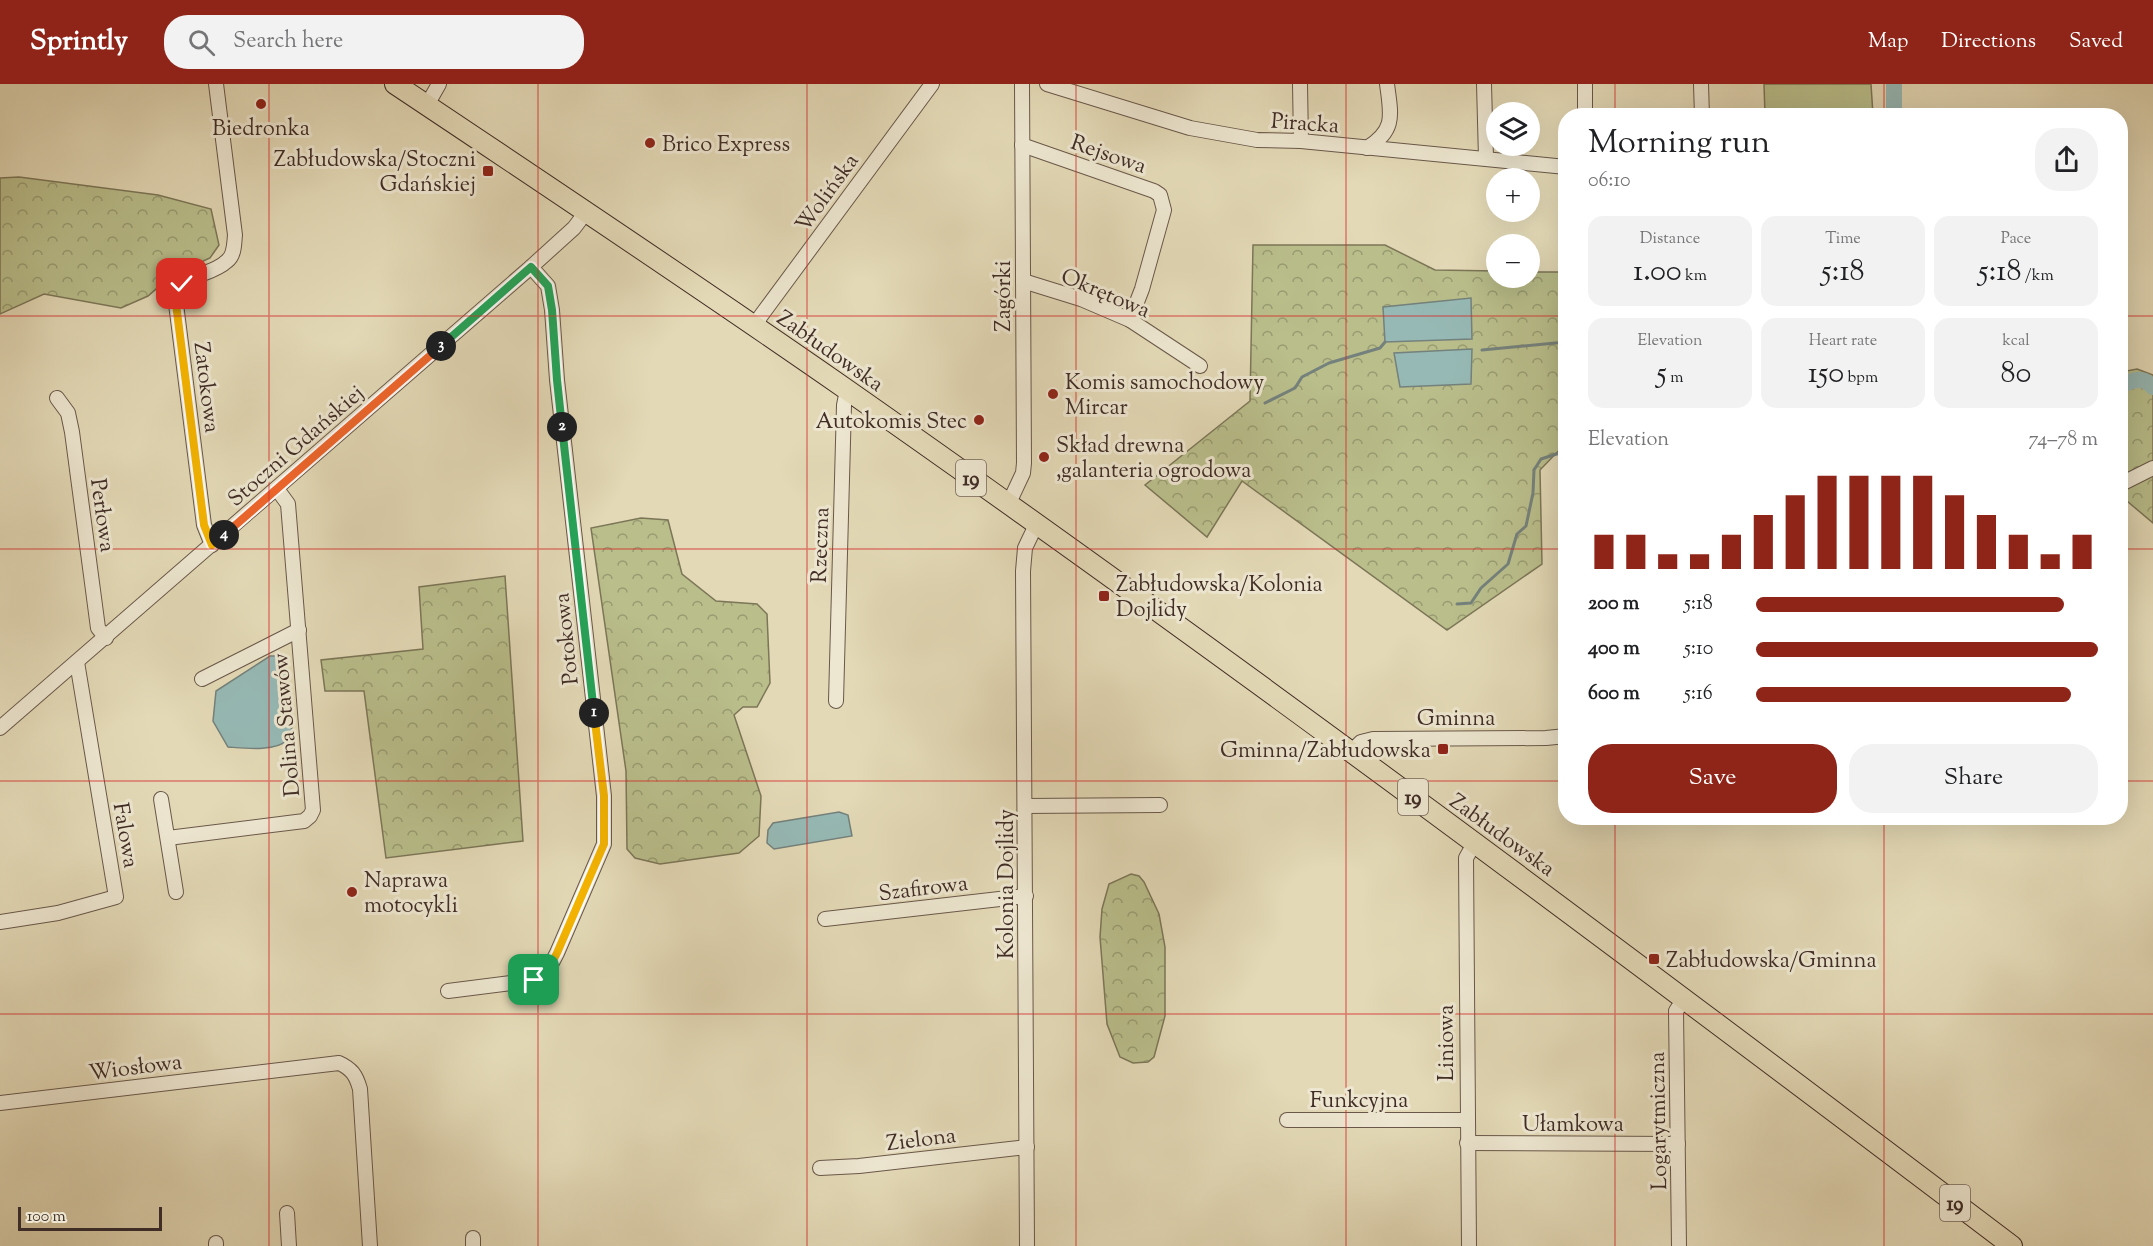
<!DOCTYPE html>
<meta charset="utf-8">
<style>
body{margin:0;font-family:"Sorts Mill Goudy",serif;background:#f2f2f2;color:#202124;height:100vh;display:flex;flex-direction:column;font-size:22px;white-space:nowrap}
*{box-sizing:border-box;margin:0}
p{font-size:20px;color:#757577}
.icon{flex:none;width:33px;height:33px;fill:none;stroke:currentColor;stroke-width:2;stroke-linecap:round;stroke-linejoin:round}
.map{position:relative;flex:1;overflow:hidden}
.panel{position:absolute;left:1558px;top:24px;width:570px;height:717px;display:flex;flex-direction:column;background:#fff;border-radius:24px;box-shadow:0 6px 24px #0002}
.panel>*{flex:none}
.fabs{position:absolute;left:1486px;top:18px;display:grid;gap:12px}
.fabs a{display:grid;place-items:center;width:54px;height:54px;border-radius:50%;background:#fff;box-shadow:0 6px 24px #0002;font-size:30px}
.scale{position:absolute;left:18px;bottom:15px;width:144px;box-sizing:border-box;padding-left:6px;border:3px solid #402d26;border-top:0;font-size:16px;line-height:21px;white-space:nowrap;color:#402d26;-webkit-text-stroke:4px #ede6d0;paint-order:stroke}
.pin{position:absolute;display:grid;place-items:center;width:51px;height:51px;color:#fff;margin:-26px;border-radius:12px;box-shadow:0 3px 9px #0006}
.km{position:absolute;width:30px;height:30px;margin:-15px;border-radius:50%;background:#222;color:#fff;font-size:16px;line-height:30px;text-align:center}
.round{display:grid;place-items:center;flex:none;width:63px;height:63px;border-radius:24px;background:#f2f2f2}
.headline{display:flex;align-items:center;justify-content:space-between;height:102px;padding:0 30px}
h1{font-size:33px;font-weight:600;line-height:45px}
.stats{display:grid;grid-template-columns:repeat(3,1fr);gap:9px;height:102px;padding:6px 30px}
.stats div{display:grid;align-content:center;border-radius:15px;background:#f2f2f2;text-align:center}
.stats b{font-size:30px;font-weight:600}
.stats small{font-size:16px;font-weight:400}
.stats p{font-size:16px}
.chart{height:168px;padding:12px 30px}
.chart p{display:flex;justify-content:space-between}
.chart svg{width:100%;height:108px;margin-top:6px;stroke:#8f2418;stroke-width:6}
.primary-button{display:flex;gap:12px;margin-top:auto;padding:12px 30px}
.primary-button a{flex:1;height:69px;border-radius:24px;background:#8f2418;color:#fff;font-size:24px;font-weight:600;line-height:69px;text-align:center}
.primary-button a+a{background:#f2f2f2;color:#202124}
ul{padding:0 30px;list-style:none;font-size:20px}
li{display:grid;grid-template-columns:96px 72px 1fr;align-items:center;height:45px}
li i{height:15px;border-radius:8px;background:#8f2418}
header{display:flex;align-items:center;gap:36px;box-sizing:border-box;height:84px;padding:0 30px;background:#8f2418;color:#fff}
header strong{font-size:28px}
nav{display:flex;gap:33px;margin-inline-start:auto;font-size:21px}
.search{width:420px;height:54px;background:#f2f2f2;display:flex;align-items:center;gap:15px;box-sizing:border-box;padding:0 21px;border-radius:24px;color:#757577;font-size:22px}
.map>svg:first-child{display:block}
.grass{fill:#b9be8b;stroke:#7c7658;stroke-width:1.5}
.forest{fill:url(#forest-crowns);stroke:#7c7658;stroke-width:1.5}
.water{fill:#96b9b5;stroke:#74817c;stroke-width:1.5}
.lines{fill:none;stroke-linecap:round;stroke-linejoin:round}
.stream{stroke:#74817c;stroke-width:3}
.river{stroke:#96b9b5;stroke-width:16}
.minor-casing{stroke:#69584a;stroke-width:16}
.highway-casing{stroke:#402d26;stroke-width:22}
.minor{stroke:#ede6d0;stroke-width:14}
.highway{stroke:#e3d9b6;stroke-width:20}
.split-1-casing{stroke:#fff;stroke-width:12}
.split-2-casing{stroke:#fff;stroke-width:12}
.split-3-casing{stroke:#fff;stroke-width:12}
.split-4-casing{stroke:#fff;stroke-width:12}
.split-5-casing{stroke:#fff;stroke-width:12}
.split-1{stroke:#f5b400;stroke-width:8}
.split-2{stroke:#22a559;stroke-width:8}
.split-3{stroke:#22a559;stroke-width:8}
.split-4{stroke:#f0652b;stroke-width:8}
.split-5{stroke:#f5b400;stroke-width:8}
.grid{fill:none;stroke:#d62828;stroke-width:1.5;stroke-opacity:0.55}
.poi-dot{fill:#8f2418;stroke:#ede6d0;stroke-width:2}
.labels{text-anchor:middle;stroke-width:6;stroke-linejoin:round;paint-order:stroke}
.shield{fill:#ede6d0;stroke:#746459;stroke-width:1.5}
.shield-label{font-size:21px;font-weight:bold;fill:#402d26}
.street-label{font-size:22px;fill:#402d26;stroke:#ede6d0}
.poi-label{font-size:22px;fill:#402d26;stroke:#ede6d0;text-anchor:start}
</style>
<header>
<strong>Sprintly</strong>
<div class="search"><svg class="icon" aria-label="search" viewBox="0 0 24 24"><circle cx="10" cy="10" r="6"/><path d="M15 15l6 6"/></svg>Search here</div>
<nav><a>Map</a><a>Directions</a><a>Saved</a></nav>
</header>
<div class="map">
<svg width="2153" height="1162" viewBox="0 0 2153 1162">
<defs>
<pattern id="forest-crowns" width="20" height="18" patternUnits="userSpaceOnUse" patternTransform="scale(1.5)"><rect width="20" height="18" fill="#b9be8b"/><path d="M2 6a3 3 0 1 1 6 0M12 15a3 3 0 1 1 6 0" fill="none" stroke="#989b71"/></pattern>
</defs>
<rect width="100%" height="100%" fill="#e3d9b6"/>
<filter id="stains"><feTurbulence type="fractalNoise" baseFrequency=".00333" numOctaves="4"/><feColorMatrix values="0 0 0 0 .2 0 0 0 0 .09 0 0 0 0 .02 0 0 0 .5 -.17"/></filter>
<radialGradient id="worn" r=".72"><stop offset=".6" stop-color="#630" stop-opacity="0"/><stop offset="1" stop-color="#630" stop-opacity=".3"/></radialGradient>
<path class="grass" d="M1764 0H1871L1873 31H1765Z"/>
<g class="forest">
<path d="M19 93 158 111 211 125 219 161 210 174 171 192 148 212 121 224 44 210 0 230V94Z"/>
<path d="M1253 161H1385L1435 186 1497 187V194H1530V188H1566V359L1540 386 1542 480 1447 546 1242 397 1207 453 1145 401 1250 317Z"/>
<path d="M2137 285 2153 291V439L2121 412V288Z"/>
<path d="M641 434 668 436 682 490 716 517 757 520 767 530 770 599 757 623H743L734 631 761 712 759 752 739 769 660 780 635 774 627 765 626 687 591 444Z"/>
<path d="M505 492 523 757 386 774 364 607H325L321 576 423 565 419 503Z"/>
<path d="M1131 790 1139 792 1144 798 1159 830 1165 863V932L1154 973 1148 978 1133 979 1120 973 1107 940 1100 853 1102 825 1109 800Z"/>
</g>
<g class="water">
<path d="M1471 214 1472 255 1385 258 1383 223Z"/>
<path d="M1472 265 1471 300 1400 303 1394 269Z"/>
<path d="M270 572H281C286 589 300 643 287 656 276 668 243 664 228 663L213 637 216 607Z"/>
<path d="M839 728 848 731 852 752 774 765 767 759 768 746 773 739Z"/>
</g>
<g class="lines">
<g class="stream">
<path d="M1482 266 1566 258"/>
<path d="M1265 319 1295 304 1302 293 1329 279 1380 264 1385 258"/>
<path d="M1457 520 1471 519 1481 504 1508 480 1517 450 1526 442 1533 409 1534 386 1541 375 1566 367"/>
</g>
<g class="river">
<path d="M1894 0V32"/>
<path d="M2121 301C2134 296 2143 292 2153 303"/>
</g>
<defs>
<g id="minor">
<path d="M1047 0 1190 44 1257 56 1301 57 1566 83"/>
<path d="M1300 0 1301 57"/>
<path d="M1484 0 1486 74"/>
<path d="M1585 0V32"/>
<path d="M1701 0 1702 32"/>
<path d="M427 21 439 0"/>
<path d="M1022 61 1154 107 1160 111 1164 126 1142 205 1130 236"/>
<path d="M1367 64C1396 46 1391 31 1387 0"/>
<path d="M1023 197 1081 215 1130 236 1200 282"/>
<path d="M757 243 760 233 932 0"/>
<path d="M57 314 68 329 72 348 98 544 106 554"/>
<path d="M2121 400 2153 384"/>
<path d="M1008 421 1023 389 1024 379 1022 0"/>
<path d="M212 461 204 441 176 220C179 186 208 195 227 177 235 171 234 159 235 151L216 0"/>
<path d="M202 595 299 546"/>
<path d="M836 617 844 321 847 306"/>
<path d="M0 644 531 183 574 144 586 128"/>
<path d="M1350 669 1361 658 1373 655 1546 654 1566 652"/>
<path d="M161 715 176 808"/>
<path d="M1025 722 1160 721"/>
<path d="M168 754 304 737 310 732 313 726 288 420 277 405"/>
<path d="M825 835 1026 812"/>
<path d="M0 838 58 829 116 813 77 578"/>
<path d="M448 907 535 896 545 892 557 869 604 760V712L557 296 552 226 548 202 531 183"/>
<path d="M0 1019 339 979C352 985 356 991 360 1005L370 1162"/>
<path d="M1287 1036H1467"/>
<path d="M1467 1059 1678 1060"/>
<path d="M820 1084 859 1082 1027 1063"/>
<path d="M287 1129 289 1162"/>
<path d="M473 1154V1162"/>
<path d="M216 1159V1162"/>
<path d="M1027 1162 1023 487 1025 464 1036 441"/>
<path d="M1469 1162 1466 774 1475 758"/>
<path d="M1679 1162 1676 927 1684 915"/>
</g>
<path id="highway" d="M395 0C545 100 695 200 843 303 1239 580 1626 870 2012 1162"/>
</defs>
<use href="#minor" class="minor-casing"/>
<use href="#highway" class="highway-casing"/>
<use href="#minor" class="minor"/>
<use href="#highway" class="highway"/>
</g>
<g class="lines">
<defs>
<path id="split-1" d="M534 896 545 892 557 869 604 760V712L594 629"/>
<path id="split-2" d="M562 343 594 629"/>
<path id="split-3" d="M441 262 531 183 548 202 552 226 557 296 562 343"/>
<path id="split-4" d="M224 451 441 262"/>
<path id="split-5" d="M182 200 177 209 176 220 204 441 212 461 224 451"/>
</defs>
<use href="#split-1" class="split-1-casing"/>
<use href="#split-2" class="split-2-casing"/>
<use href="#split-3" class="split-3-casing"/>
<use href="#split-4" class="split-4-casing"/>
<use href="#split-5" class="split-5-casing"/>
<use href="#split-1" class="split-1"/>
<use href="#split-2" class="split-2"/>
<use href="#split-3" class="split-3"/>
<use href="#split-4" class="split-4"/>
<use href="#split-5" class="split-5"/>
</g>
<path class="grid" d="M269 0V1162M538 0V1162M807 0V1162M1076 0V1162M1346 0V1162M1615 0V32M1884 0V32M0 232H1566M2121 232H2153M0 465H1566M2121 465H2153M0 697H1566M2121 697H2153M1615 734V1162M1884 734V1162M0 930H2153"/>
<g class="poi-dot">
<circle cx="261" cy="20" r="6"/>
<circle cx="650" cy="59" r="6"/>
<rect x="482" y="81" width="12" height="12" rx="3"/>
<circle cx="1053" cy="310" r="6"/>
<circle cx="979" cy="336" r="6"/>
<circle cx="1044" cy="373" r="6"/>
<rect x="1098" y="506" width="12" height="12" rx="3"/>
<rect x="1437" y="659" width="12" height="12" rx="3"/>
<circle cx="352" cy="808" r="6"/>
<rect x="1648" y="869" width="12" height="12" rx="3"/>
</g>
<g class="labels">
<g class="shield">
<rect x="956" y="376" width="30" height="36" rx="4.5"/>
<rect x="1398" y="695" width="30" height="36" rx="4.5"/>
<rect x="1940" y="1101" width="30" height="36" rx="4.5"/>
</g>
<g class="shield-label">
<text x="971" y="401">19</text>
<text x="1413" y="720">19</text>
<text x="1955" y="1126">19</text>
</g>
<g class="street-label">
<text transform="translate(1305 38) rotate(4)" y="8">Piracka</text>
<text transform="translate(1109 69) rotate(19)" y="8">Rejsowa</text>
<text transform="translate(826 108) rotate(-54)" y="8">Wolińska</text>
<text transform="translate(1106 208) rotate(23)" y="8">Okrętowa</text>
<text transform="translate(1002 212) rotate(-90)" y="8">Zagórki</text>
<text transform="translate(831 266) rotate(35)" y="8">Zabłudowska</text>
<text transform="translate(208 303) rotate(83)" y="8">Zatokowa</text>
<text transform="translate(295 361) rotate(-41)" y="8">Stoczni Gdańskiej</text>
<text transform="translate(104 431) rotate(82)" y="8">Perłowa</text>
<text transform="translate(819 461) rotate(-88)" y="8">Rzeczna</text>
<text transform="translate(565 555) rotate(-96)" y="8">Potokowa</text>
<text x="1456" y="641">Gminna</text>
<text transform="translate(285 641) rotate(-95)" y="8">Dolina Stawów</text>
<text transform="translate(1503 750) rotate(36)" y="8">Zabłudowska</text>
<text transform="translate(127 751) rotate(80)" y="8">Falowa</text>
<text transform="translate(1005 800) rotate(-90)" y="8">Kolonia Dojlidy</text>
<text transform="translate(923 803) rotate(-7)" y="8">Szafirowa</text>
<text transform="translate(1445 959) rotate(-90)" y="8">Liniowa</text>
<text transform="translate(135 982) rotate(-7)" y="8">Wiosłowa</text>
<text x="1359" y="1023">Funkcyjna</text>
<text transform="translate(1657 1037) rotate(-91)" y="8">Logarytmiczna</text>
<text x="1573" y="1047">Ułamkowa</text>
<text transform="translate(921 1054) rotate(-7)" y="8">Zielona</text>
</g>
<g class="poi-label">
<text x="261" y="51" text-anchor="middle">Biedronka</text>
<text x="662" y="67">Brico Express</text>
<text x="476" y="82" text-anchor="end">Zabłudowska/Stoczni<tspan x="476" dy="25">Gdańskiej</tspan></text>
<text x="1065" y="305">Komis samochodowy<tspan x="1065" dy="25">Mircar</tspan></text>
<text x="967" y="344" text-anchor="end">Autokomis Stec</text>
<text x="1056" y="368">Skład drewna<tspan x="1056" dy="25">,galanteria ogrodowa</tspan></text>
<text x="1116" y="507">Zabłudowska/Kolonia<tspan x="1116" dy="25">Dojlidy</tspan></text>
<text x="1431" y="673" text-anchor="end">Gminna/Zabłudowska</text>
<text x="364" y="803">Naprawa<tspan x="364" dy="25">motocykli</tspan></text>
<text x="1666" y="883">Zabłudowska/Gminna</text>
</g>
</g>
<rect width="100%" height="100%" filter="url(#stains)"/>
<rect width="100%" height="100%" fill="url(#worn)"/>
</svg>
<div class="fabs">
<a><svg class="icon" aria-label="layers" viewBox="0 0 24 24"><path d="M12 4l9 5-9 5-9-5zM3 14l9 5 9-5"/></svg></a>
<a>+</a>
<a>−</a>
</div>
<div class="scale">100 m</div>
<div class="pin" style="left:534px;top:896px;background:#1e9e55"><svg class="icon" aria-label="arrive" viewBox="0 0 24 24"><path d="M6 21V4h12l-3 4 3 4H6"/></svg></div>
<div class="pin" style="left:182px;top:200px;background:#d93025"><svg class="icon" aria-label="check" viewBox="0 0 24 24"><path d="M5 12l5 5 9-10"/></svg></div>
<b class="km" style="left:594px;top:629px">1</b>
<b class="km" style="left:562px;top:343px">2</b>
<b class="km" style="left:441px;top:262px">3</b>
<b class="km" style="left:224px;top:451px">4</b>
<section class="panel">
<div class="headline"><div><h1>Morning run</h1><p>06:10</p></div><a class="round"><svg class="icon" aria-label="share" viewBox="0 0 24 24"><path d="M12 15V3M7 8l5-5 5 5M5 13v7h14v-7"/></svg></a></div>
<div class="stats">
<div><p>Distance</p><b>1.00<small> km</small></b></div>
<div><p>Time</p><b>5:18</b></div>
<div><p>Pace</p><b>5:18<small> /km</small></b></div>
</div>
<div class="stats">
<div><p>Elevation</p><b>5<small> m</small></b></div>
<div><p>Heart rate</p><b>150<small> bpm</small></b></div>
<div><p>kcal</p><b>80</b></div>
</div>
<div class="chart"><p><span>Elevation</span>74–78 m</p>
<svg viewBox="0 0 160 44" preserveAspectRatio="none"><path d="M5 44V30M15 44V30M25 44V38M35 44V38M45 44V30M55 44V22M65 44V14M75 44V6M85 44V6M95 44V6M105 44V6M115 44V14M125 44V22M135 44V30M145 44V38M155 44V30"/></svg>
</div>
<ul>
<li><b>200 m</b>5:18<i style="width:90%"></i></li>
<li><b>400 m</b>5:10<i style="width:100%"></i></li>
<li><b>600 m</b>5:16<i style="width:92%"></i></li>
</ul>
<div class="primary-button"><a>Save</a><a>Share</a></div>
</section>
</div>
